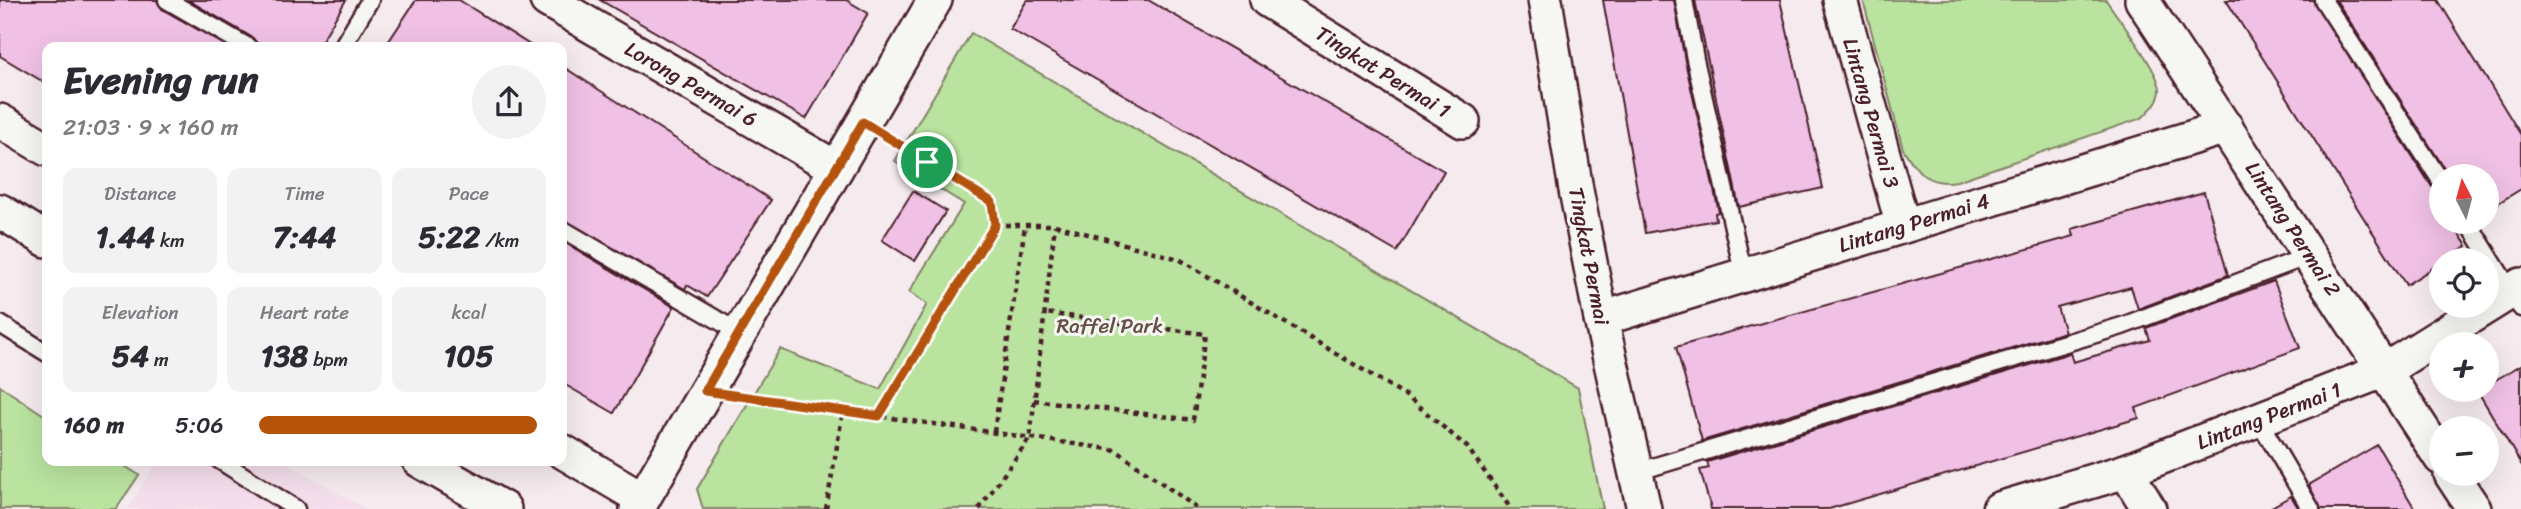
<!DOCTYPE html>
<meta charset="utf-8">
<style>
body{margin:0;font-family:Sriracha,sans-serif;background:#f2f2f3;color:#2b2b33;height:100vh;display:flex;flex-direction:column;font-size:26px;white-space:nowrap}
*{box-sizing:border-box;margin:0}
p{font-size:23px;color:#7c7c81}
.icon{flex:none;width:38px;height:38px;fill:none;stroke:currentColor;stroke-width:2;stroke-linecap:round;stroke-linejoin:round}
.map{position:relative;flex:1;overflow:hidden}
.side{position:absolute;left:42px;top:42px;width:525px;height:424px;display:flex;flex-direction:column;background:#fff;border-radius:14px;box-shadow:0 7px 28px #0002}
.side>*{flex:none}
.needle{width:46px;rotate:354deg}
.fabs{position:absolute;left:2429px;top:164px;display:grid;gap:14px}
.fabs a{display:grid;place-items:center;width:70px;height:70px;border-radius:50%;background:#fff;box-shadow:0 7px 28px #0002;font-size:35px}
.pin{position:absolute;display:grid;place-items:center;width:60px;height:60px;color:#fff;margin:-30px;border:4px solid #fff;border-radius:50%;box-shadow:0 2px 7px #0007}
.round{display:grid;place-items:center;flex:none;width:74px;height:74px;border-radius:37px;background:#f2f2f3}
.head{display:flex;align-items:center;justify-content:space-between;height:119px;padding:0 21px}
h1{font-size:38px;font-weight:700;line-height:52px}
.metrics{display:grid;grid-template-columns:repeat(3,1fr);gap:10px;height:119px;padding:7px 21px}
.metrics div{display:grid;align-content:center;border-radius:14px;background:#f2f2f3;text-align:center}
.metrics b{font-size:30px;font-weight:700}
.metrics small{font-size:19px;font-weight:400}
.metrics p{font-size:19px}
ul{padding:0 21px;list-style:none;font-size:23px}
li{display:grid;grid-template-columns:112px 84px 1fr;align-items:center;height:52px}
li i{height:18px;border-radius:9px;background:#b45309}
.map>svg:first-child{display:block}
.built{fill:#f4deec}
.green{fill:#b9e39f;stroke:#828165;stroke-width:2}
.building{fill:#f0c1e5;stroke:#4a1f2b;stroke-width:2}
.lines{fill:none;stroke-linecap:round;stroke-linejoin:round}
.service-casing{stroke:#4a1f2b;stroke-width:21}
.minor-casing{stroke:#4a1f2b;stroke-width:38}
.path{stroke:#4a1f2b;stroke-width:4.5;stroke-dasharray:5 5;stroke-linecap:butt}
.service{stroke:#f6f6f2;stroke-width:16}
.minor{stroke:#f6f6f2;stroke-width:33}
.route-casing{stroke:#fff;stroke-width:14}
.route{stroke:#b45309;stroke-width:9}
.labels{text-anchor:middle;stroke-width:6;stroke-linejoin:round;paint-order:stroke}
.street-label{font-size:21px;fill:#4a1f2b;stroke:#f6f6f2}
.park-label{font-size:21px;fill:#665048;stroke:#f6f6f2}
</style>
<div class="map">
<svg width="2521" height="509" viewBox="0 0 2521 509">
<rect width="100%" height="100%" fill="#f5ebef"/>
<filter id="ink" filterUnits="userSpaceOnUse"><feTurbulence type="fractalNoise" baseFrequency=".0143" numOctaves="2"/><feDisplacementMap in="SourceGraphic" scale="14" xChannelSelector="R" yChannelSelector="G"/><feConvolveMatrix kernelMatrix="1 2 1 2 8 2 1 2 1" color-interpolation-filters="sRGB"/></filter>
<g filter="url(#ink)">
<path class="built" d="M158 460H282L366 509H128Z"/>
<g class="green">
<path d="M1863 0H2106C2118 18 2161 73 2160 91 2159 102 2149 111 2142 118L1957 181C1926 186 1918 172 1903 149Z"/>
<path d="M971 33 1578 388 1603 509H703L697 489 780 349 880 389 927 304 909 292 964 204 895 161Z"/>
<path d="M0 386 47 417V460H115L139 475 116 509H0Z"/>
</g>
<g class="building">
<path d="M0 0H157L162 9 228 47H47V84L0 56Z"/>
<path d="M188 0H346L318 47H258L253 38Z"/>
<path d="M416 0H459L533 47H385Z"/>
<path d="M600 0H846L868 13 806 119Z"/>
<path d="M1027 0H1148L1444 171 1397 252 1010 29Z"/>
<path d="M1603 0H1674L1685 61 1719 212 1715 213 1716 220 1645 233Z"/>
<path d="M1695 0H1780L1823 188 1739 207Z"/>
<path d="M2226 0H2313L2432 187 2441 191V222H2458L2459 227 2456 229 2467 246 2406 285Z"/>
<path d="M2336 0H2438L2521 135V189L2487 210V177H2450Z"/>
<path d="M562 66 771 200 707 297 687 285 685 289 562 219Z"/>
<path d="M913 191 946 211 915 261 882 240Z"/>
<path d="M2204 192 2228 275 2138 309 2131 287 2057 307 2065 332 1702 441 1676 347 2074 236 2072 229Z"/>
<path d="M562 241 674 307 614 413 562 383Z"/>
<path d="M2274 281 2300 348 2136 408 2139 418 1829 509H1711L1700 470 1709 468 1707 462 2070 353 2073 362 2150 340 2146 328Z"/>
<path d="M2521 365V464L2477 390H2487V385Z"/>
<path d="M2377 445 2415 509H2321L2309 485Z"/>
<path d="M2291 496 2299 509H2268Z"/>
</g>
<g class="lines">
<defs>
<g id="service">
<path d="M167 0 248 47"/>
<path d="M1684 0 1695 59 1744 276"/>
<path d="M2323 0 2441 181"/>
<path d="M342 47 370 0"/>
<path d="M2468 222 2521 308"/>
<path d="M562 229 740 333"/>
<path d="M0 324 47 353"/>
<path d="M2259 421 2311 509"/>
<path d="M219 460 296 509"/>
<path d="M1636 472 2122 326 2311 255"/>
</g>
<g id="minor">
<path d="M547 0 836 168"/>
<path d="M1267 0 1463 121"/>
<path d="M1545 0 1576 190 1601 319 1644 509"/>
<path d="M1840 0 1903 226"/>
<path d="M2142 0 2441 458"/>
<path d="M0 121 47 149"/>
<path d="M0 211 47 240"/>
<path d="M1601 319 2226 127"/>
<path d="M562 451 643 499"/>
<path d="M419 460 504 509"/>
<path d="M2126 471 2149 509"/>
<path d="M2451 474 2474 509"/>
<path d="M637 509 935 0"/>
<path d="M1999 509 2126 471 2385 370 2521 285"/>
</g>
</defs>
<use href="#service" class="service-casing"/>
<use href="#minor" class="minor-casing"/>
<g class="path">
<path d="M995 225H1055L1179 259 1405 395 1467 447 1511 509"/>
<path d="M744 397 1116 450 1198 509"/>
<path d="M1034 400 1193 420 1205 334 1045 313"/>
<path d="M879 416 995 225 992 202 892 141"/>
<path d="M994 432 1025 226"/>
<path d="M826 509 843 411"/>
<path d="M979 509 1030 438 1055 225"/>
</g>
<use href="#service" class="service"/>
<use href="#minor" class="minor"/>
</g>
</g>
<g class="lines" filter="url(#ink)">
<defs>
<path id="route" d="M863 122 992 202 995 225 879 416 705 391Z"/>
</defs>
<use href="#route" class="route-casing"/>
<use href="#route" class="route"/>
</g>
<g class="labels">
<g class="street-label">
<text transform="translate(1383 72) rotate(32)" y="7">Tingkat Permai 1</text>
<text transform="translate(691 84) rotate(30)" y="7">Lorong Permai 6</text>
<text transform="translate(1871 113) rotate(74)" y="7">Lintang Permai 3</text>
<text transform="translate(1914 223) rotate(-17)" y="7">Lintang Permai 4</text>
<text transform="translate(2293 229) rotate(57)" y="7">Lintang Permai 2</text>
<text transform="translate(1589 256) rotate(79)" y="7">Tingkat Permai</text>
<text transform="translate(2269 416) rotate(-21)" y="7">Lintang Permai 1</text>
</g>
<g class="park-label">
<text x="1110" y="333">Raffel Park</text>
</g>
</g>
</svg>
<div class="fabs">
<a><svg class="needle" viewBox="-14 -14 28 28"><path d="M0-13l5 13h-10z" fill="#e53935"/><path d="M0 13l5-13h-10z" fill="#7c7c81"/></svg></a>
<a><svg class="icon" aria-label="locate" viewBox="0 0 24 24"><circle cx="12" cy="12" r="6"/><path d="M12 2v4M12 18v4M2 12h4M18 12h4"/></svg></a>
<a>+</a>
<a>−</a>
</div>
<div class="pin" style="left:927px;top:162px;background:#1e9e55"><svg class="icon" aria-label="arrive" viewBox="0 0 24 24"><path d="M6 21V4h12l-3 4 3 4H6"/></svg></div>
<section class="side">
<div class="head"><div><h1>Evening run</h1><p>21:03 · 9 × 160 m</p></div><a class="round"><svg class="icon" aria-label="share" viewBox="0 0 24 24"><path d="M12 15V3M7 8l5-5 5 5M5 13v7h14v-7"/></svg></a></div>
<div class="metrics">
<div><p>Distance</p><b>1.44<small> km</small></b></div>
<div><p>Time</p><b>7:44</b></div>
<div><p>Pace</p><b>5:22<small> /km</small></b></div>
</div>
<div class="metrics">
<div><p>Elevation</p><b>54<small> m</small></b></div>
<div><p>Heart rate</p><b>138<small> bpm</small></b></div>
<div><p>kcal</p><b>105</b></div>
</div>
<ul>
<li><b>160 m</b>5:06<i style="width:97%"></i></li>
</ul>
</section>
</div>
